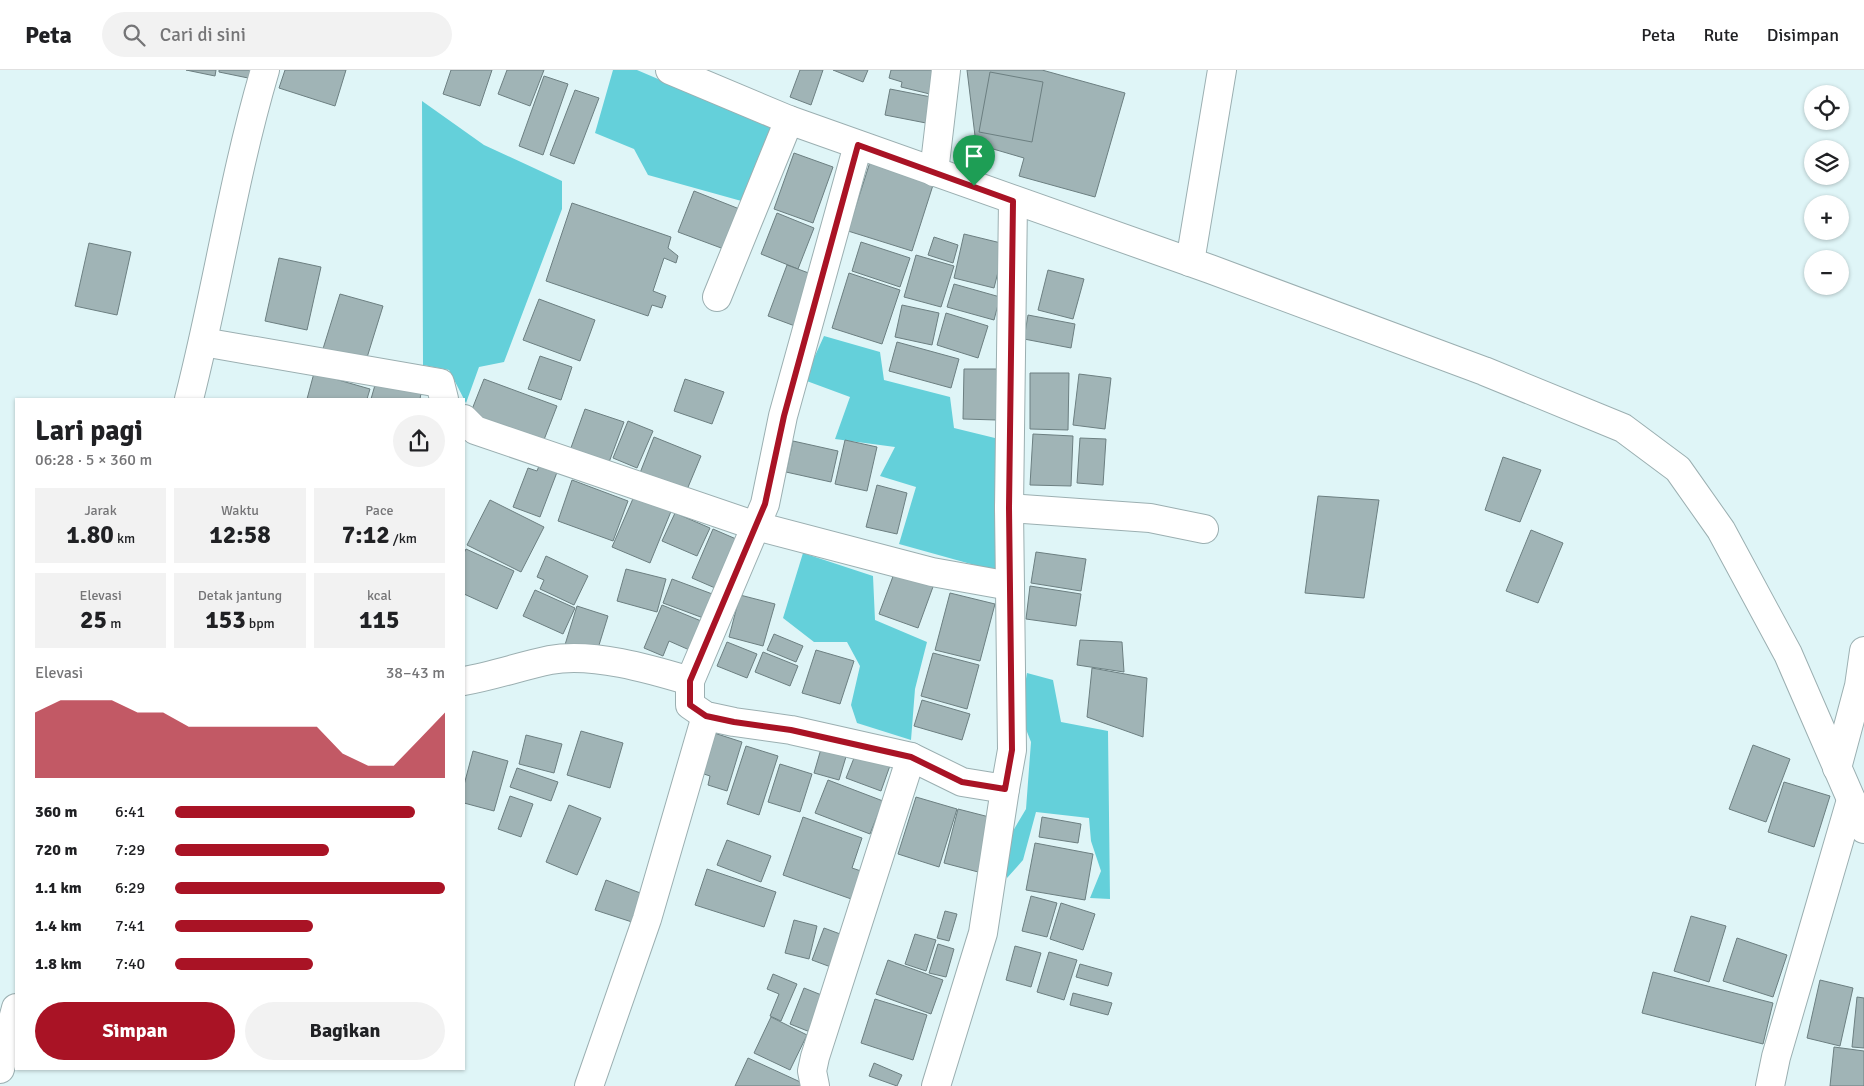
<!DOCTYPE html>
<html lang="id">
<meta charset="utf-8">
<style>
body{margin:0;font-family:Signika,sans-serif;background:#f2f2f2;color:#202124;height:100vh;display:flex;flex-direction:column;font-size:19px;white-space:nowrap}
*{box-sizing:border-box;margin:0}
p{font-size:16px;color:#757577}
.icon{flex:none;width:28px;height:28px;fill:none;stroke:currentColor;stroke-width:2;stroke-linecap:round;stroke-linejoin:round}
.map{position:relative;flex:1;overflow:hidden}
.side{position:absolute;left:15px;top:328px;width:450px;height:672px;display:flex;flex-direction:column;background:#fff;border-radius:0px;box-shadow:0 1px 4px #0004}
.side>*{flex:none}
.tools{position:absolute;left:1804px;top:15px;display:grid;gap:10px}
.tools a{display:grid;place-items:center;width:45px;height:45px;border-radius:50%;background:#fff;box-shadow:0 1px 4px #0004;font-size:25px}
.pin{position:absolute;display:grid;place-items:center;width:42px;height:42px;color:#fff;margin:-51px -21px;border-radius:50% 50% 50% 0;rotate:-45deg;box-shadow:0 0 5px #0007}
.pin .icon{rotate:45deg}
.round{display:grid;place-items:center;flex:none;width:52px;height:52px;border-radius:26px;background:#f2f2f2}
.summary{display:flex;align-items:center;justify-content:space-between;height:85px;padding:0 20px}
h1{font-size:28px;font-weight:700;line-height:38px}
.stats{display:grid;grid-template-columns:repeat(3,1fr);gap:8px;height:85px;padding:5px 20px}
.stats div{display:grid;align-content:center;border-radius:0px;background:#f2f2f2;text-align:center}
.stats b{font-size:25px;font-weight:700}
.stats small{font-size:14px;font-weight:400}
.stats p{font-size:14px}
.chart{height:140px;padding:10px 20px}
.chart p{display:flex;justify-content:space-between}
.chart svg{width:100%;height:90px;margin-top:5px;fill:#a91325;opacity:.7}
.button{display:flex;gap:10px;margin-top:auto;padding:10px 20px}
.button a{flex:1;height:58px;border-radius:30px;background:#a91325;color:#fff;font-size:20px;font-weight:700;line-height:58px;text-align:center}
.button a+a{background:#f2f2f2;color:#202124}
ul{padding:0 20px;list-style:none;font-size:16px}
li{display:grid;grid-template-columns:80px 60px 1fr;align-items:center;height:38px}
li i{height:12px;border-radius:6px;background:#a91325}
header{display:flex;align-items:center;gap:30px;box-sizing:border-box;height:70px;padding:0 25px;background:#fff;border-bottom:1px solid #e0e0e0}
header strong{font-size:24px}
nav{display:flex;gap:28px;margin-inline-start:auto;font-size:18px}
.search{width:350px;height:45px;background:#f2f2f2;display:flex;align-items:center;gap:12px;box-sizing:border-box;padding:0 18px;border-radius:28px;color:#757577;font-size:19px}
.map>svg:first-child{display:block}
.forest{fill:#64d0da}
.building{fill:#a0b4b6;stroke:#6c7f81}
.lines{fill:none;stroke-linecap:round;stroke-linejoin:round}
.street-casing{stroke:#9bafb1;stroke-width:30}
.street{stroke:#fff;stroke-width:28}
.route-casing{stroke:#fff;stroke-width:10}
.route{stroke:#a91325;stroke-width:6}
</style>
<header>
<strong>Peta</strong>
<div class="search"><svg class="icon" aria-label="search" viewBox="0 0 24 24"><circle cx="10" cy="10" r="6"/><path d="M15 15l6 6"/></svg>Cari di sini</div>
<nav><a>Peta</a><a>Rute</a><a>Disimpan</a></nav>
</header>
<div class="map">
<svg width="1864" height="1016" viewBox="0 0 1864 1016">
<rect width="100%" height="100%" fill="#dff5f7"/>
<g class="forest">
<path d="M613 0H637L775 59 745 132 648 105 634 79 595 63Z"/>
<path d="M422 31 484 75 562 111V139L504 292 479 297 466 333 449 300 423 295Z"/>
<path d="M824 266 880 282 884 310 950 327 954 358 999 369 996 501 899 474 916 417 880 406 895 377 835 369 850 327 804 310Z"/>
<path d="M803 483 873 506 875 550 927 572 915 619 911 670 857 653 851 635 860 596 847 572H814L783 548Z"/>
<path d="M1027 603 1053 610 1061 652 1108 661 1110 829 1090 828 1101 801 1091 771 1089 748 1036 742 1023 790 1007 808V771L1026 739 1031 672 1020 644Z"/>
</g>
<g class="building">
<path d="M186 0H216L215 6Z"/>
<path d="M219 0H255L253 9 219 2Z"/>
<path d="M285 0H346L335 36 279 18Z"/>
<path d="M451 0H492L480 36 443 24Z"/>
<path d="M507 0H544L530 36 498 24Z"/>
<path d="M800 0H823L811 35 790 27Z"/>
<path d="M833 0H868L863 12Z"/>
<path d="M891 0H938V26L901 17 902 12 889 8Z"/>
<path d="M967 0H1042L1125 23 1095 127 1019 106 1024 88 976 74Z"/>
<path d="M990 2 1043 12 1032 72 979 62Z"/>
<path d="M544 6 568 14 543 85 519 76Z"/>
<path d="M890 19 931 27 926 53 885 45Z"/>
<path d="M575 20 599 28 574 94 550 85Z"/>
<path d="M794 83 833 97 813 153 774 139Z"/>
<path d="M870 92 934 112 912 181 848 161Z"/>
<path d="M694 121 747 142 732 182 678 162Z"/>
<path d="M572 133 671 167 668 178 678 186 676 193 664 188 653 221 666 226 662 238 652 235 648 246 546 211Z"/>
<path d="M777 143 814 158 798 199 761 184Z"/>
<path d="M964 164 1005 174 994 218 954 208Z"/>
<path d="M934 167 958 175 953 193 928 185Z"/>
<path d="M861 172 910 188 900 217 852 201Z"/>
<path d="M89 173 131 182 117 245 75 236Z"/>
<path d="M916 185 954 196 941 237 904 227Z"/>
<path d="M279 188 321 197 307 260 265 251Z"/>
<path d="M787 195 814 205 795 256 768 246Z"/>
<path d="M1048 200 1084 209 1073 249 1038 240Z"/>
<path d="M849 203 900 220 882 274 832 258Z"/>
<path d="M954 214 1000 227 994 250 947 237Z"/>
<path d="M340 224 383 236 365 294 322 282Z"/>
<path d="M539 229 595 250 580 291 523 270Z"/>
<path d="M902 235 939 243 932 275 895 267Z"/>
<path d="M946 243 988 256 978 288 937 275Z"/>
<path d="M1028 245 1075 254 1071 278 1024 269Z"/>
<path d="M897 272 959 289 951 318 889 301Z"/>
<path d="M540 286 572 297 561 330 528 319Z"/>
<path d="M964 299H998L997 350 963 349Z"/>
<path d="M314 303 370 319 367 329H307Z"/>
<path d="M1030 303H1069L1068 360 1030 359Z"/>
<path d="M1079 304 1111 308 1105 359 1073 355Z"/>
<path d="M377 308 422 318 420 329H371Z"/>
<path d="M484 309 557 336 542 375 469 347Z"/>
<path d="M685 309 724 322 712 354 674 341Z"/>
<path d="M585 339 624 352 608 395 568 386Z"/>
<path d="M628 351 653 361 637 398 613 388Z"/>
<path d="M1033 364 1073 366 1071 416 1030 415Z"/>
<path d="M654 367 701 386 686 422 640 403Z"/>
<path d="M1080 368 1106 369 1103 415 1077 413Z"/>
<path d="M845 370 877 377 867 421 835 414Z"/>
<path d="M793 371 838 381 831 412 786 402Z"/>
<path d="M1503 387 1541 400 1520 452 1485 440Z"/>
<path d="M541 391 559 397 540 447 513 437 528 398 537 401Z"/>
<path d="M572 410 628 431 613 471 558 451Z"/>
<path d="M877 415 907 423 897 464 866 457Z"/>
<path d="M635 424 672 439 650 493 612 477Z"/>
<path d="M1318 426 1379 430 1364 528 1305 523Z"/>
<path d="M490 430 544 457 521 502 467 475Z"/>
<path d="M675 443 710 458 697 486 662 471Z"/>
<path d="M713 459 743 472 722 521 692 508Z"/>
<path d="M1531 460 1563 473 1538 533 1506 521Z"/>
<path d="M466 479 514 501 497 539 464 524V483Z"/>
<path d="M1036 482 1086 489 1081 521 1031 513Z"/>
<path d="M546 486 588 506 574 535 540 519 544 510 537 507Z"/>
<path d="M626 499 666 509 657 542 617 531Z"/>
<path d="M895 501 934 514 918 558 879 544Z"/>
<path d="M672 509 715 525 706 549 663 533Z"/>
<path d="M1030 516 1081 524 1076 556 1026 549Z"/>
<path d="M535 520 575 538 563 564 523 546Z"/>
<path d="M950 523 995 534 980 591 935 580Z"/>
<path d="M740 525 775 534 763 576 729 567Z"/>
<path d="M662 535 706 553 694 582 669 571 663 586 644 578Z"/>
<path d="M577 536 608 546 595 588 564 578Z"/>
<path d="M774 564 803 576 796 592 767 580Z"/>
<path d="M1080 570 1122 572 1124 602 1077 595Z"/>
<path d="M727 572 757 584 747 608 717 596Z"/>
<path d="M816 580 854 591 840 634 802 623Z"/>
<path d="M763 582 798 596 790 616 755 602Z"/>
<path d="M933 583 979 595 967 639 921 626Z"/>
<path d="M1092 598 1147 608 1143 667 1087 647Z"/>
<path d="M922 630 970 644 962 670 914 656Z"/>
<path d="M581 661 623 673 610 718 567 705Z"/>
<path d="M711 662 742 672 727 721 708 715 710 706 698 702Z"/>
<path d="M526 665 562 674 554 703 519 694Z"/>
<path d="M823 672 848 680 839 710 814 703Z"/>
<path d="M1753 675 1790 689 1766 752 1729 739Z"/>
<path d="M746 676 778 686 759 745 727 734Z"/>
<path d="M858 678 892 690 881 721 846 708Z"/>
<path d="M473 681 508 691 494 741 464 733V715Z"/>
<path d="M780 694 812 704 800 742 768 732Z"/>
<path d="M517 698 558 712 551 731 510 717Z"/>
<path d="M828 710 883 731 870 764 815 743Z"/>
<path d="M1784 712 1830 726 1814 777 1768 762Z"/>
<path d="M510 726 533 734 521 767 498 759Z"/>
<path d="M916 727 957 739 939 797 898 784Z"/>
<path d="M569 735 601 748 577 805 546 792Z"/>
<path d="M958 739 997 749 982 803 944 793Z"/>
<path d="M803 747 862 768 852 798 867 803 857 831 783 805Z"/>
<path d="M1042 747 1081 754 1078 773 1039 767Z"/>
<path d="M727 770 771 786 761 812 717 795Z"/>
<path d="M1035 773 1093 784 1085 830 1026 820Z"/>
<path d="M707 799 776 822 764 857 695 835Z"/>
<path d="M606 810 643 824 632 852 595 840Z"/>
<path d="M1031 826 1057 833 1047 867 1022 861Z"/>
<path d="M1061 833 1095 844 1083 880 1050 869Z"/>
<path d="M945 841 957 844 949 871 937 868Z"/>
<path d="M1691 846 1726 856 1709 912 1674 901Z"/>
<path d="M794 850 817 856 809 889 785 883Z"/>
<path d="M824 858 851 868 839 900 812 890Z"/>
<path d="M915 864 936 870 926 901 905 894Z"/>
<path d="M1737 868 1787 885 1773 927 1723 911Z"/>
<path d="M938 874 954 879 946 907 929 903Z"/>
<path d="M1015 876 1041 883 1031 917 1006 910Z"/>
<path d="M1049 882 1077 890 1064 930 1037 922Z"/>
<path d="M888 890 943 910 931 944 876 924Z"/>
<path d="M1080 894 1112 903 1108 916 1076 907Z"/>
<path d="M1653 902 1773 933 1763 974 1642 943Z"/>
<path d="M773 904 797 914 781 951 770 946 779 924 767 919Z"/>
<path d="M1820 910 1853 918 1840 976 1807 968Z"/>
<path d="M804 918 824 926 810 962 790 954Z"/>
<path d="M1073 923 1112 933 1108 945 1070 935Z"/>
<path d="M1857 927 1864 928V978L1852 977Z"/>
<path d="M875 929 927 945 913 990 861 973Z"/>
<path d="M771 947 807 965 790 1000 754 983Z"/>
<path d="M1834 977 1864 981V1016H1830Z"/>
<path d="M748 988 809 1016H735Z"/>
<path d="M874 993 902 1005 897 1016 869 1006Z"/>
</g>
<g class="lines">
<defs>
<g id="street">
<path d="M670 0 789 50 1210 199 1484 301 1623 358 1678 399 1721 460 1788 584 1864 759"/>
<path d="M858 75 783 346 765 434 690 611V635L706 646 734 652 791 660 911 687 962 712 1005 719 1012 680 1009 438 1013 131"/>
<path d="M934 102 946 0"/>
<path d="M1190 192 1222 0"/>
<path d="M717 227 789 50"/>
<path d="M203 272 440 313 444 329"/>
<path d="M189 329C217 220 233 108 265 0"/>
<path d="M464 349 475 360 756 456 932 502 1010 516"/>
<path d="M1009 438 1150 448 1204 459"/>
<path d="M464 611C493 606 521 596 550 590 592 582 650 599 690 611"/>
<path d="M1837 698 1859 616 1864 581"/>
<path d="M0 999 16 938"/>
<path d="M589 1016 647 849 706 646"/>
<path d="M815 1016 812 1001 815 987 911 687"/>
<path d="M936 1016 983 863 1005 719"/>
<path d="M1770 1016 1776 987 1851 730"/>
</g>
</defs>
<use href="#street" class="street-casing"/>
<use href="#street" class="street"/>
</g>
<g class="lines">
<defs>
<path id="route" d="M858 75 1013 131 1009 438 1012 680 1005 719 962 712 911 687 791 660 734 652 706 646 690 635V611L765 434 784 346Z"/>
</defs>
<use href="#route" class="route-casing"/>
<use href="#route" class="route"/>
</g>
</svg>
<div class="tools">
<a><svg class="icon" aria-label="locate" viewBox="0 0 24 24"><circle cx="12" cy="12" r="6"/><path d="M12 2v4M12 18v4M2 12h4M18 12h4"/></svg></a>
<a><svg class="icon" aria-label="layers" viewBox="0 0 24 24"><path d="M12 4l9 5-9 5-9-5zM3 14l9 5 9-5"/></svg></a>
<a>+</a>
<a>−</a>
</div>
<div class="pin" style="left:974px;top:116px;background:#1e9e55"><svg class="icon" aria-label="arrive" viewBox="0 0 24 24"><path d="M6 21V4h12l-3 4 3 4H6"/></svg></div>
<section class="side">
<div class="summary"><div><h1>Lari pagi</h1><p>06:28 · 5 × 360 m</p></div><a class="round"><svg class="icon" aria-label="share" viewBox="0 0 24 24"><path d="M12 15V3M7 8l5-5 5 5M5 13v7h14v-7"/></svg></a></div>
<div class="stats">
<div><p>Jarak</p><b>1.80<small> km</small></b></div>
<div><p>Waktu</p><b>12:58</b></div>
<div><p>Pace</p><b>7:12<small> /km</small></b></div>
</div>
<div class="stats">
<div><p>Elevasi</p><b>25<small> m</small></b></div>
<div><p>Detak jantung</p><b>153<small> bpm</small></b></div>
<div><p>kcal</p><b>115</b></div>
</div>
<div class="chart"><p><span>Elevasi</span>38–43 m</p>
<svg viewBox="0 0 160 44" preserveAspectRatio="none"><path d="M0 44V12L10 6L20 6L30 6L40 12L50 12L60 19L70 19L80 19L90 19L100 19L110 19L120 32L130 38L140 38L150 25L160 12V44z"/></svg>
</div>
<ul>
<li><b>360 m</b>6:41<i style="width:89%"></i></li>
<li><b>720 m</b>7:29<i style="width:57%"></i></li>
<li><b>1.1 km</b>6:29<i style="width:100%"></i></li>
<li><b>1.4 km</b>7:41<i style="width:51%"></i></li>
<li><b>1.8 km</b>7:40<i style="width:51%"></i></li>
</ul>
<div class="button"><a>Simpan</a><a>Bagikan</a></div>
</section>
</div>
